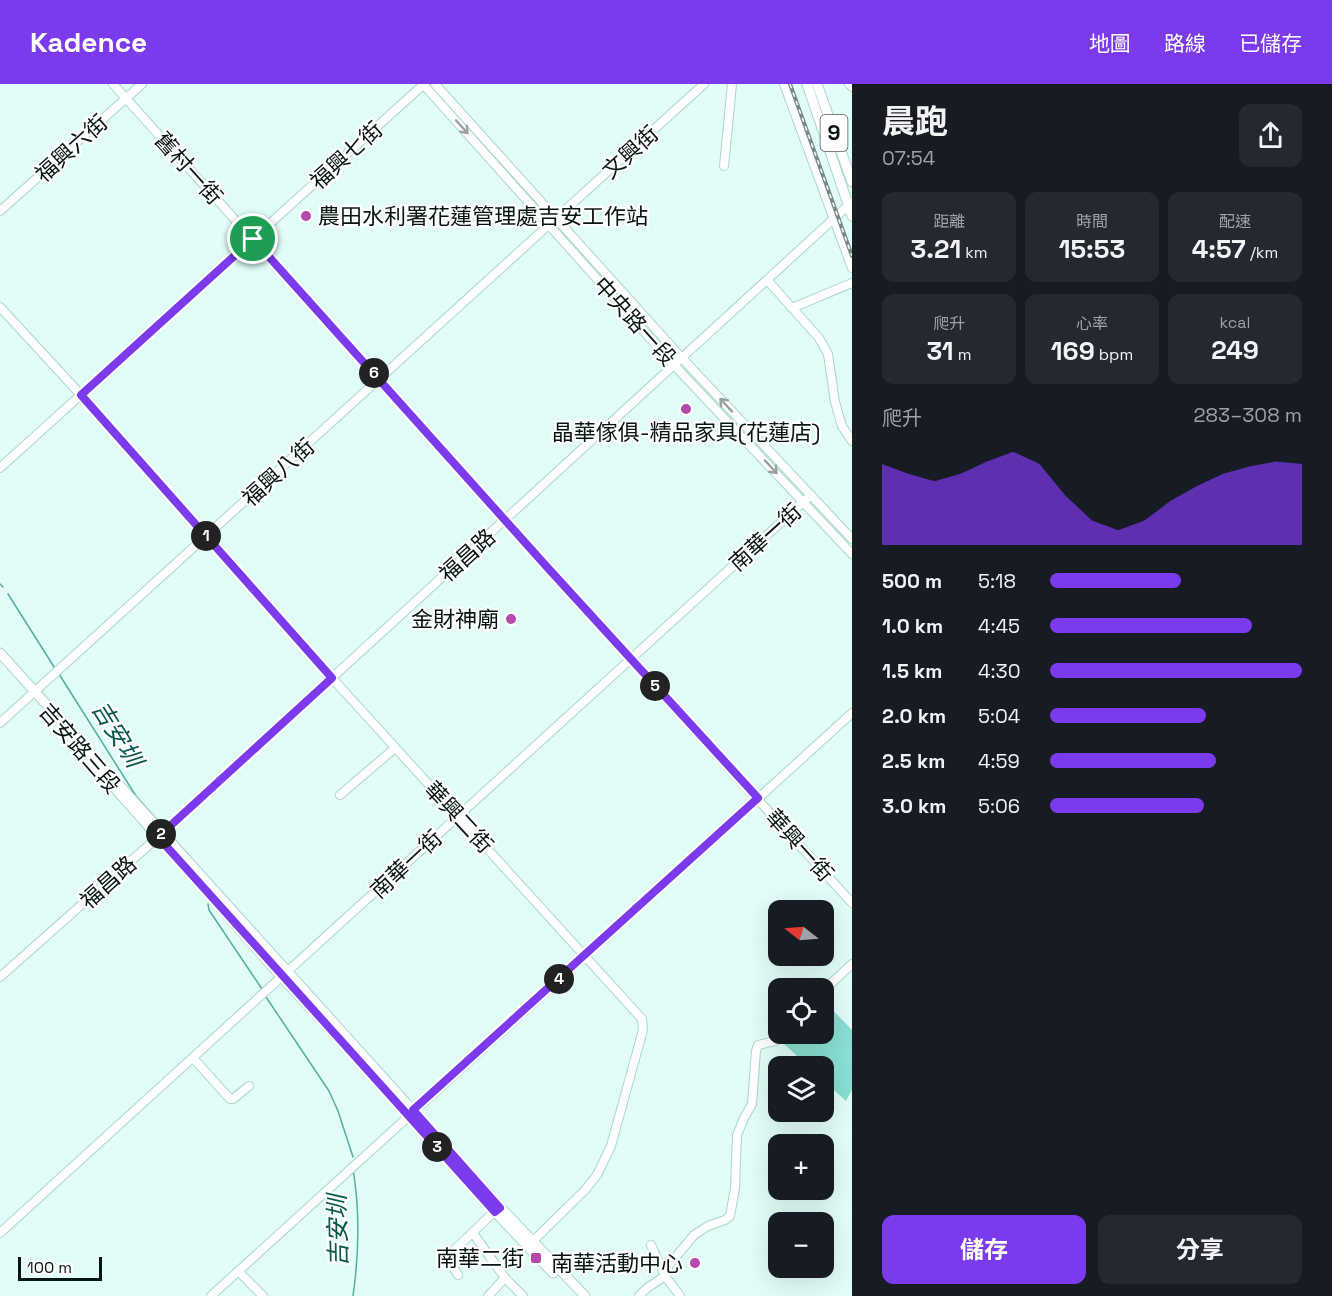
<!DOCTYPE html>
<html lang="zh-TW">
<meta charset="utf-8">
<style>
body{margin:0;font-family:"Space Grotesk","Noto Sans TC",sans-serif;background:#242831;color:#f1f3f6;height:100vh;display:flex;flex-direction:column;font-size:22px;white-space:nowrap}
*{box-sizing:border-box;margin:0}
p{font-size:20px;color:#9ea1a6}
.icon{flex:none;width:33px;height:33px;fill:none;stroke:currentColor;stroke-width:2;stroke-linecap:round;stroke-linejoin:round}
.map{position:relative;flex:1;overflow:hidden}
.details{display:flex;flex-direction:column;background:#171b24;width:480px}
.details>*{flex:none}
.needle{width:39px;rotate:287deg}
.fabs{position:absolute;left:768px;top:816px;display:grid;gap:12px}
.fabs a{display:grid;place-items:center;width:66px;height:66px;border-radius:12px;background:#171b24;box-shadow:0 6px 24px #0002;font-size:30px}
.scale{position:absolute;left:18px;bottom:15px;width:84px;box-sizing:border-box;padding-left:6px;border:3px solid #051512;border-top:0;font-size:16px;line-height:21px;white-space:nowrap;color:#051512;-webkit-text-stroke:4px #fff;paint-order:stroke}
.pin{position:absolute;display:grid;place-items:center;width:51px;height:51px;color:#fff;margin:-26px;border:3px solid #fff;border-radius:50%;box-shadow:0 2px 6px #0007}
.km{position:absolute;width:30px;height:30px;margin:-15px;border-radius:50%;background:#222;color:#fff;font-size:16px;line-height:30px;text-align:center}
.round{display:grid;place-items:center;flex:none;width:63px;height:63px;border-radius:12px;background:#242831}
.head{display:flex;align-items:center;justify-content:space-between;height:102px;padding:0 30px}
h1{font-size:33px;font-weight:700;line-height:45px}
.stats{display:grid;grid-template-columns:repeat(3,1fr);gap:9px;height:102px;padding:6px 30px}
.stats div{display:grid;align-content:center;border-radius:12px;background:#242831;text-align:center}
.stats b{font-size:26px;font-weight:700}
.stats small{font-size:16px;font-weight:400}
.stats p{font-size:16px}
.chart{height:168px;padding:12px 30px}
.chart p{display:flex;justify-content:space-between}
.chart svg{width:100%;height:108px;margin-top:6px;fill:#7c3aed;opacity:.7}
.primary-button{display:flex;gap:12px;margin-top:auto;padding:12px 30px}
.primary-button a{flex:1;height:69px;border-radius:12px;background:#7c3aed;color:#fff;font-size:24px;font-weight:700;line-height:69px;text-align:center}
.primary-button a+a{background:#242831;color:#f1f3f6}
ul{padding:0 30px;list-style:none;font-size:20px}
li{display:grid;grid-template-columns:96px 72px 1fr;align-items:center;height:45px}
li i{height:15px;border-radius:8px;background:#7c3aed}
header{display:flex;align-items:center;gap:36px;box-sizing:border-box;height:84px;padding:0 30px;background:#7c3aed;color:#fff}
header strong{font-size:28px}
nav{display:flex;gap:33px;margin-inline-start:auto;font-size:21px}
main{display:flex;flex:1;min-height:0}
.map>svg:first-child{display:block}
.green{fill:#88e0d2}
.lines{fill:none;stroke-linecap:round;stroke-linejoin:round}
.stream{stroke:#54aea1;stroke-width:1.5}
.minor-casing{stroke:#aad6ce;stroke-width:10}
.major-casing{stroke:#aad6ce;stroke-width:11}
.minor{stroke:#fff;stroke-width:8}
.major{stroke:#fff;stroke-width:9}
.rail-casing{stroke:#768b87;stroke-width:4}
.rail{stroke:#fff;stroke-width:1.5;stroke-dasharray:4.5;stroke-linecap:butt}
.oneway{stroke:#9ba1a0}
.route-casing{stroke:#fff;stroke-width:12}
.route{stroke:#7c3aed;stroke-width:8}
.poi-dot{fill:#b34aac;stroke:#fff;stroke-width:2}
.labels{text-anchor:middle;stroke-width:4.5;stroke-linejoin:round;paint-order:stroke}
.shield{fill:#fff;stroke:#505b59;stroke-width:1.5}
.shield-label{font-size:21px;font-weight:bold;fill:#051512}
.street-label{font-size:22px;fill:#051512;stroke:#fff}
.poi-label{font-size:22px;fill:#051512;stroke:#fff;text-anchor:end}
.water-label{font-size:24px;font-style:italic;fill:#07584f;stroke:#fff}
</style>
<header>
<strong>Kadence</strong>
<nav><a>地圖</a><a>路線</a><a>已儲存</a></nav>
</header>
<main>
<div class="map">
<svg width="852" height="1212" viewBox="0 0 852 1212">
<rect width="100%" height="100%" fill="#e2fdf8"/>
<path class="green" d="M824 917 852 946V1006L846 1017 824 997V982H808L783 959 782 952 785 950H824Z"/>
<g class="lines">
<g class="stream">
<path d="M0 500 3 503"/>
<path d="M8 510 56 586"/>
<path d="M59 590 136 712 164 744"/>
<path d="M167 747 211 797"/>
<path d="M208 820 209 826 262 905"/>
<path d="M266 913 329 1007 338 1027 353 1073"/>
<path d="M353 1212C359 1170 360 1127 353 1085"/>
</g>
<defs>
<g id="minor">
<path d="M113 0 630 575 852 819"/>
<path d="M423 0 673 280 852 470"/>
<path d="M435 0 681 273 852 455"/>
<path d="M784 0 852 184"/>
<path d="M849 0 852 3"/>
<path d="M724 82 732 0"/>
<path d="M0 127 142 0"/>
<path d="M768 197 819 254 828 270 835 318 842 342 852 357"/>
<path d="M0 223 81 311 332 594 642 935 643 946 611 1062 597 1091 585 1106 529 1161"/>
<path d="M792 224 852 199"/>
<path d="M0 384 424 0"/>
<path d="M0 639 704 0"/>
<path d="M340 711 395 664"/>
<path d="M0 893 158 753 851 119"/>
<path d="M824 906 852 880"/>
<path d="M193 974 230 1015H233L249 1002"/>
<path d="M0 1149 811 411"/>
<path d="M473 1149 505 1194 523 1212"/>
<path d="M651 1161 665 1192 680 1212"/>
<path d="M238 1187 263 1212"/>
<path d="M458 1191 447 1173 498 1124"/>
<path d="M211 1212 852 629"/>
<path d="M488 1212 505 1194"/>
<path d="M639 1212 647 1204 665 1192 669 1181 694 1151 708 1142 725 1136 730 1132 735 1104 737 1051 744 1034 752 1020 756 967 758 961 775 957 782 950"/>
</g>
<g id="major">
<path d="M807 0 852 132"/>
<path d="M817 0 852 98"/>
<path d="M0 569 500 1123 585 1212"/>
<path d="M90 676 282 893 403 1025"/>
<path d="M440 1067 495 1128 553 1189"/>
</g>
</defs>
<use href="#minor" class="minor-casing"/>
<use href="#major" class="major-casing"/>
<use href="#minor" class="minor"/>
<use href="#major" class="major"/>
<defs>
<path id="rail" d="M790 0 852 172"/>
</defs>
<use href="#rail" class="rail-casing"/>
<use href="#rail" class="rail"/>
</g>
<defs><path id="oneway-shaft" d="M-6 0H5M1.5-3L5.5 0L1.5 3" fill="none" stroke-width="1.6" stroke-linecap="round" stroke-linejoin="round" transform="scale(1.5)"/></defs>
<g class="oneway">
<use href="#oneway-shaft" transform="translate(462 43) rotate(48)"/>
<use href="#oneway-shaft" transform="translate(726 321) rotate(-133)"/>
<use href="#oneway-shaft" transform="translate(771 383) rotate(47)"/>
</g>
<g class="lines">
<defs>
<path id="route" d="M253 155 547 483 758 714 413 1026 500 1124 495 1128 158 753 332 594 81 311Z"/>
</defs>
<use href="#route" class="route-casing"/>
<use href="#route" class="route"/>
</g>
<g class="poi-dot">
<circle cx="306" cy="132" r="6"/>
<circle cx="686" cy="325" r="6"/>
<circle cx="511" cy="535" r="6"/>
<rect x="530" y="1168" width="12" height="12" rx="3"/>
<circle cx="695" cy="1179" r="6"/>
</g>
<g class="labels">
<rect class="shield" x="820.5" y="31" width="27" height="36" rx="4.5"/>
<g class="shield-label">
<text x="834" y="56">9</text>
</g>
<g class="street-label">
<text transform="translate(71 64) rotate(-42)" y="8">福興六街</text>
<text transform="translate(630 68) rotate(-42)" y="8">文興街</text>
<text transform="translate(346 71) rotate(-42)" y="8">福興七街</text>
<text transform="translate(189 84) rotate(48)" y="8">舊村一街</text>
<text transform="translate(635 237) rotate(48)" y="8">中央路一段</text>
<text transform="translate(278 388) rotate(-42)" y="8">福興八街</text>
<text transform="translate(765 453) rotate(-42)" y="8">南華一街</text>
<text transform="translate(467 471) rotate(-42)" y="8">福昌路</text>
<text transform="translate(80 664) rotate(49)" y="8">吉安路三段</text>
<text transform="translate(459 733) rotate(47)" y="8">華興二街</text>
<text transform="translate(800 761) rotate(48)" y="8">華興一街</text>
<text transform="translate(406 780) rotate(-43)" y="8">南華一街</text>
<text transform="translate(108 798) rotate(-42)" y="8">福昌路</text>
</g>
<g class="poi-label">
<text x="318" y="140" text-anchor="start">農田水利署花蓮管理處吉安工作站</text>
<text x="686" y="356" text-anchor="middle">晶華傢俱-精品家具(花蓮店)</text>
<text x="499" y="543">金財神廟</text>
<text x="524" y="1182">南華二街</text>
<text x="683" y="1187">南華活動中心</text>
</g>
<g class="water-label">
<text transform="translate(117 650) rotate(58)" y="8">吉安圳</text>
<text transform="translate(338 1147) rotate(-91)" y="8">吉安圳</text>
</g>
</g>
</svg>
<div class="fabs">
<a><svg class="needle" viewBox="-14 -14 28 28"><path d="M0-13l5 13h-10z" fill="#e53935"/><path d="M0 13l5-13h-10z" fill="#9ea1a6"/></svg></a>
<a><svg class="icon" aria-label="locate" viewBox="0 0 24 24"><circle cx="12" cy="12" r="6"/><path d="M12 2v4M12 18v4M2 12h4M18 12h4"/></svg></a>
<a><svg class="icon" aria-label="layers" viewBox="0 0 24 24"><path d="M12 4l9 5-9 5-9-5zM3 14l9 5 9-5"/></svg></a>
<a>+</a>
<a>−</a>
</div>
<div class="scale">100 m</div>
<div class="pin" style="left:253px;top:155px;background:#1e9e55"><svg class="icon" aria-label="arrive" viewBox="0 0 24 24"><path d="M6 21V4h12l-3 4 3 4H6"/></svg></div>
<b class="km" style="left:206px;top:452px">1</b>
<b class="km" style="left:161px;top:750px">2</b>
<b class="km" style="left:437px;top:1063px">3</b>
<b class="km" style="left:559px;top:895px">4</b>
<b class="km" style="left:655px;top:602px">5</b>
<b class="km" style="left:374px;top:289px">6</b>
</div>
<section class="details">
<div class="head"><div><h1>晨跑</h1><p>07:54</p></div><a class="round"><svg class="icon" aria-label="share" viewBox="0 0 24 24"><path d="M12 15V3M7 8l5-5 5 5M5 13v7h14v-7"/></svg></a></div>
<div class="stats">
<div><p>距離</p><b>3.21<small> km</small></b></div>
<div><p>時間</p><b>15:53</b></div>
<div><p>配速</p><b>4:57<small> /km</small></b></div>
</div>
<div class="stats">
<div><p>爬升</p><b>31<small> m</small></b></div>
<div><p>心率</p><b>169<small> bpm</small></b></div>
<div><p>kcal</p><b>249</b></div>
</div>
<div class="chart"><p><span>爬升</span>283–308 m</p>
<svg viewBox="0 0 160 44" preserveAspectRatio="none"><path d="M0 44V11L10 15L20 18L30 15L40 10L50 6L60 11L70 24L80 34L90 38L100 34L110 26L120 20L130 15L140 12L150 10L160 11V44z"/></svg>
</div>
<ul>
<li><b>500 m</b>5:18<i style="width:52%"></i></li>
<li><b>1.0 km</b>4:45<i style="width:80%"></i></li>
<li><b>1.5 km</b>4:30<i style="width:100%"></i></li>
<li><b>2.0 km</b>5:04<i style="width:62%"></i></li>
<li><b>2.5 km</b>4:59<i style="width:66%"></i></li>
<li><b>3.0 km</b>5:06<i style="width:61%"></i></li>
</ul>
<div class="primary-button"><a>儲存</a><a>分享</a></div>
</section>
</main>
